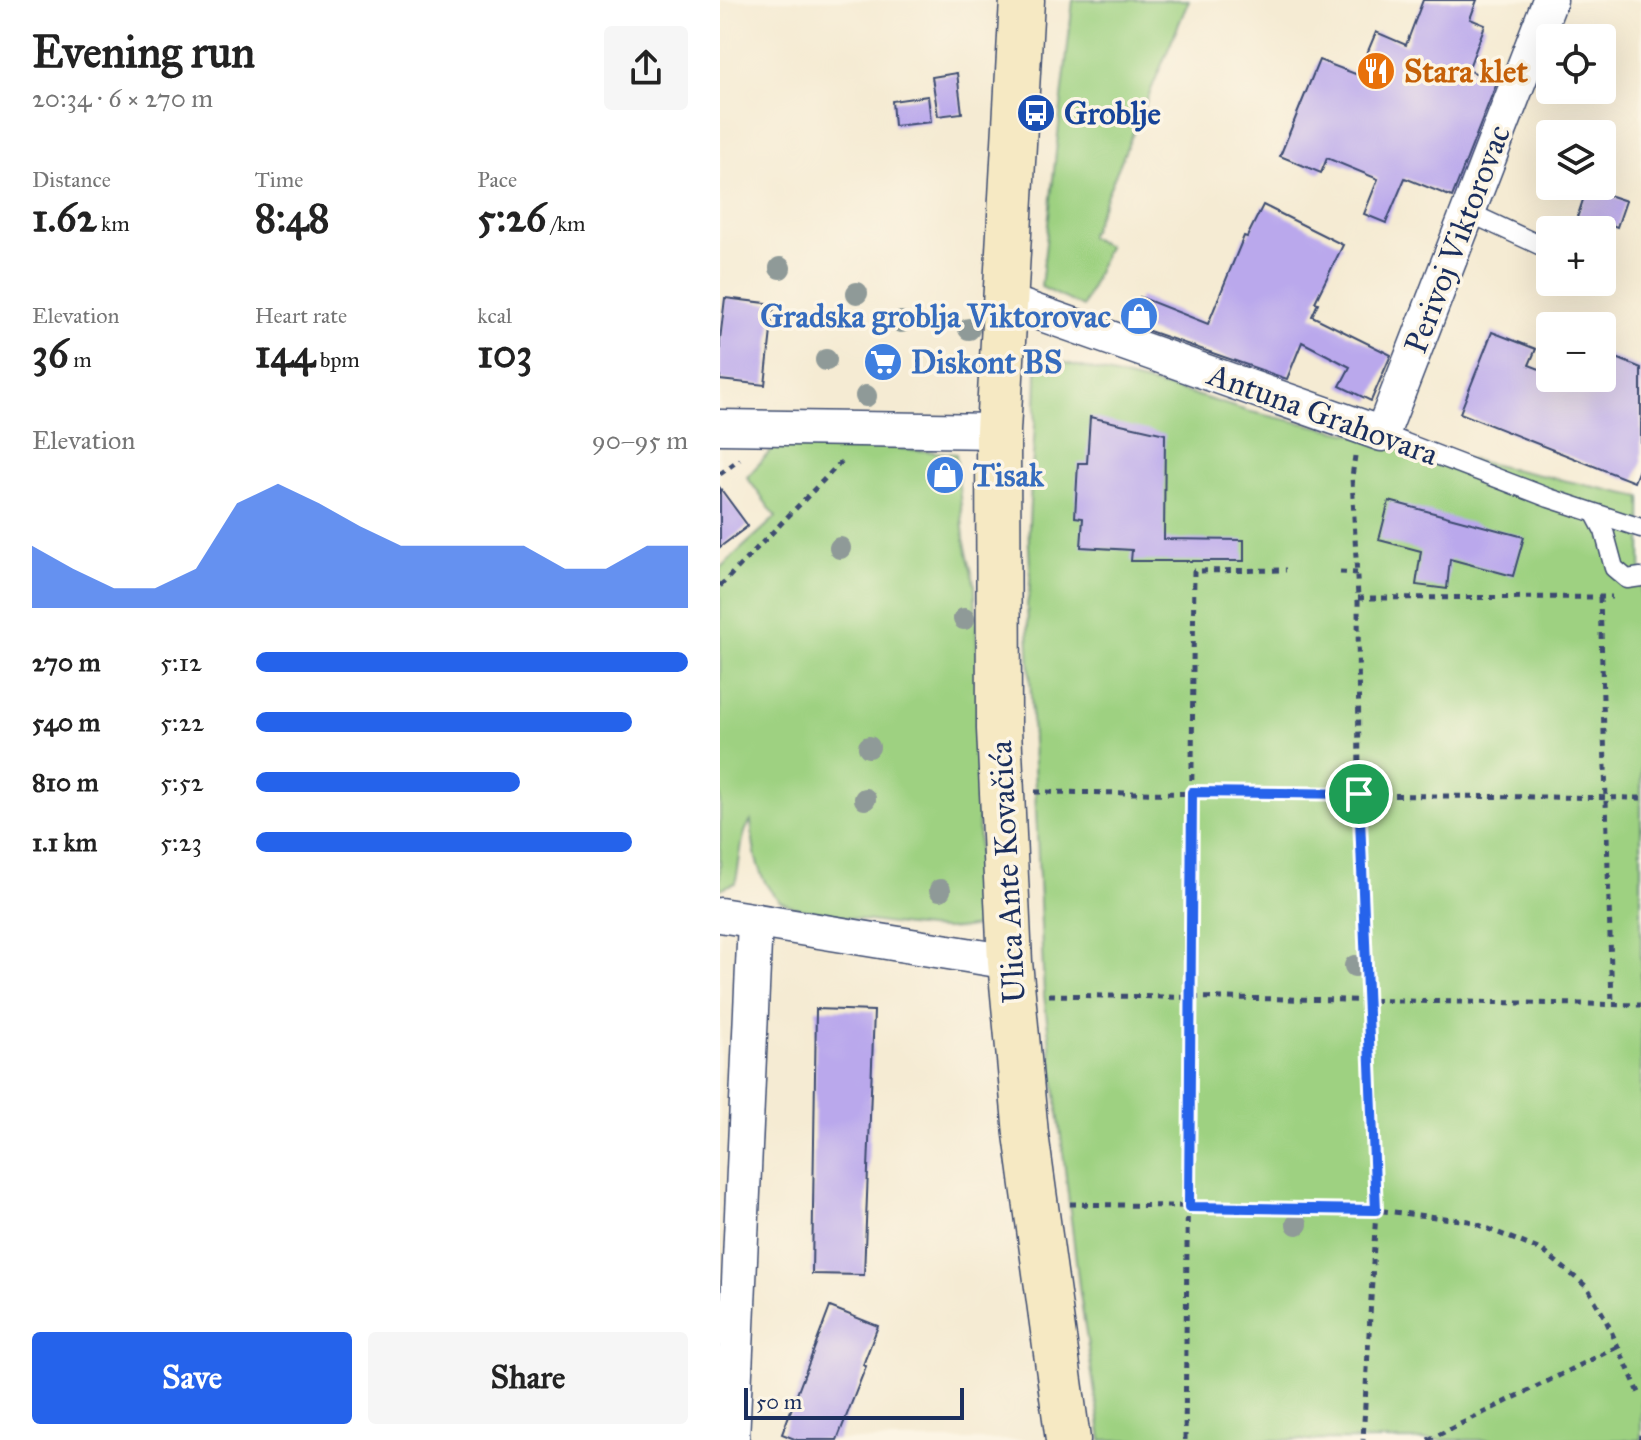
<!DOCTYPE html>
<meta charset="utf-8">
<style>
body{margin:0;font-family:"IM FELL Great Primer",serif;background:#f6f6f6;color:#222;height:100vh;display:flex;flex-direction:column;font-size:30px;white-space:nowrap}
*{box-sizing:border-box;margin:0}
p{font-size:26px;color:#767676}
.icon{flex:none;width:44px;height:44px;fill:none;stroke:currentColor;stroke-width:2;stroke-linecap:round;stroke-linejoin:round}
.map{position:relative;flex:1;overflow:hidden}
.drawer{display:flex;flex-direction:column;background:#fff;width:720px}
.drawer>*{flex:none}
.controls{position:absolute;left:816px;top:24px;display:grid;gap:16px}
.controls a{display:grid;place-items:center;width:80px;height:80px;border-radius:8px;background:#fff;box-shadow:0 8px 32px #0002;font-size:40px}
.scale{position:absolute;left:24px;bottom:20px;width:220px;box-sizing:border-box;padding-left:8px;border:4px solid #1b2f5e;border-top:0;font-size:22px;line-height:28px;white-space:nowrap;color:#1b2f5e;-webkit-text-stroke:6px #fcf5e5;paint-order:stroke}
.pin{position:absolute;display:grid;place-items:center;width:68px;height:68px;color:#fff;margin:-34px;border:4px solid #fff;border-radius:50%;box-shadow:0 2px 8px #0007}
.round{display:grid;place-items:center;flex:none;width:84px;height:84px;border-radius:8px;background:#f6f6f6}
.head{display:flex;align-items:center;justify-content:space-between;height:136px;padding:0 32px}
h1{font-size:44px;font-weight:800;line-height:60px}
.stats{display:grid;grid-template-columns:repeat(3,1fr);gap:12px;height:136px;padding:8px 32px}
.stats div{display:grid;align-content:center}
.stats b{font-size:40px;font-weight:800}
.stats small{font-size:22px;font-weight:400}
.stats p{font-size:22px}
.chart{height:224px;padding:16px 32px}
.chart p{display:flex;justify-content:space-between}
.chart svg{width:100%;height:144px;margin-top:8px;fill:#2563eb;opacity:.7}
.cta{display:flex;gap:16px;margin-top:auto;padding:16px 32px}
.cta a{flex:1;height:92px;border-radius:8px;background:#2563eb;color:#fff;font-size:32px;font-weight:800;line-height:92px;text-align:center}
.cta a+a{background:#f6f6f6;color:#222}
ul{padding:0 32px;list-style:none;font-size:26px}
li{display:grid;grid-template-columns:128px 96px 1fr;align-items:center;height:60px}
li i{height:20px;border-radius:10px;background:#2563eb}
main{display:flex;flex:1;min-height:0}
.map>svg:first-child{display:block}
.green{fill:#9ed181;stroke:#5c8070;stroke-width:2}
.building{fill:#baa8ec}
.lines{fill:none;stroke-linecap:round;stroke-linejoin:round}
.lane-casing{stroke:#3c4b70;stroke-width:21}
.street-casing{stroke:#3c4b70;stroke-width:37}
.secondary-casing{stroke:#3c4b70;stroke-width:47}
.path{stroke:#3c4b70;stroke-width:5;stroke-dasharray:6 6;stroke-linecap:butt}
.lane{stroke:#fff;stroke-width:18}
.street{stroke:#fff;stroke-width:34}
.secondary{stroke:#f6e9c3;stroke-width:44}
.tree{fill:#8f9a98}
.route-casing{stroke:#fff;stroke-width:16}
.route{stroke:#2563eb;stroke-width:10}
.labels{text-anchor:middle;stroke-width:7;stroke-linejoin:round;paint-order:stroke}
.food-label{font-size:32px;font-weight:bold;fill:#c56008;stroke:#fcf5e5;text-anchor:start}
.transit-label{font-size:32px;font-weight:bold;fill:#164399;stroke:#fcf5e5;text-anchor:start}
.street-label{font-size:32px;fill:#1b2f5e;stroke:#fcf5e5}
.shop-label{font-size:32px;font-weight:bold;fill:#366cbe;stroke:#fcf5e5;text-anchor:start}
</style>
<main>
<section class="drawer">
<div class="head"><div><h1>Evening run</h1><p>20:34 · 6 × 270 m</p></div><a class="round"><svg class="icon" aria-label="share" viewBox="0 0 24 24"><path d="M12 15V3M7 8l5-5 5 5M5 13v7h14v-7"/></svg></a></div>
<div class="stats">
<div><p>Distance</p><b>1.62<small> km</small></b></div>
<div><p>Time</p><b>8:48</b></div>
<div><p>Pace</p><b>5:26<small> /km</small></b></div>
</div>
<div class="stats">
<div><p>Elevation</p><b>36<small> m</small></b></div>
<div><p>Heart rate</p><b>144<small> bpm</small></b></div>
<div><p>kcal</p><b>103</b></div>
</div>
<div class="chart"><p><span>Elevation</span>90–95 m</p>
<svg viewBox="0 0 160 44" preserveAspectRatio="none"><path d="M0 44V25L10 32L20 38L30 38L40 32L50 12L60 6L70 12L80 19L90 25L100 25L110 25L120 25L130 32L140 32L150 25L160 25V44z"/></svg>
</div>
<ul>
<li><b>270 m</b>5:12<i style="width:100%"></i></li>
<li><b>540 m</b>5:22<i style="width:87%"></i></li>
<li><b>810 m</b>5:52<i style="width:61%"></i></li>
<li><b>1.1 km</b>5:23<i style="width:87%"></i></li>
</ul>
<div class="cta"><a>Save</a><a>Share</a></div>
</section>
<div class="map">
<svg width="921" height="1440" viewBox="0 0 921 1440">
<rect width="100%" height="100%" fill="#fcf5e5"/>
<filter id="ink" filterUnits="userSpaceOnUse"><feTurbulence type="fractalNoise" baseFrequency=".0125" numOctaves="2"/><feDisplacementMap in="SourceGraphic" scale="16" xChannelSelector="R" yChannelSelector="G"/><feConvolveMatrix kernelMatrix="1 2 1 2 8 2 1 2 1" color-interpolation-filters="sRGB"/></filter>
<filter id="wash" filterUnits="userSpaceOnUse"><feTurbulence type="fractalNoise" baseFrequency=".006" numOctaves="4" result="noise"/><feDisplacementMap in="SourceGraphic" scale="32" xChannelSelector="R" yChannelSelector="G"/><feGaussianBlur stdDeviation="1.8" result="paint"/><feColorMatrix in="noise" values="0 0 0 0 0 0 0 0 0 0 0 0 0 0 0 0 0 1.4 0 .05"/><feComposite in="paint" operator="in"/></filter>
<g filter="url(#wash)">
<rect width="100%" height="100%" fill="#f5ebd3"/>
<g class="green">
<path d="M353 0H469L369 237 388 246 363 307 321 287Z"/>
<path d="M317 356 469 393 527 411 921 497V1440H382L360 1294 324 995 307 604C314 577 307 552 309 524 311 468 318 412 317 356Z"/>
<path d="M58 443 133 444 236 454 244 539 255 586 258 682 259 925C247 929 236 929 223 929 198 928 73 913 59 900 37 880 33 849 31 821 19 836 21 865 15 883L0 889V568L56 517 27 477Z"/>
</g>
<g id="blocks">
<g class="building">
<path d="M703 0H757L750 19 765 25 748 70 777 82 732 197 685 178 666 223 644 214 658 179 607 158 601 173 560 156 599 60 638 75 656 32 686 45Z"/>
<path d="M237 73 242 113 218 116 212 77Z"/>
<path d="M208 96 211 122 174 126 172 101Z"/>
<path d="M867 188 906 201 897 227 886 223 884 230H853Z"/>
<path d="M543 205 623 245 595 302 598 303 592 316 671 355 651 401 620 386 630 367 582 342 567 379 409 324 420 297 488 324 524 236 527 237Z"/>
<path d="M5 298 54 304 45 385 0 380V340Z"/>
<path d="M772 332 816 349 809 365 830 373V378H882V352L921 368V464L914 482 740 413Z"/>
<path d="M370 417 445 434 444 539 524 540V561H411L412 550 361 547 363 518 355 517 358 463H367Z"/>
<path d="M0 488 28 526 0 547Z"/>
<path d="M669 501 804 537 793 576 730 559 727 589 696 585 701 551 659 540Z"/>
<path d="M96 1009 154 1011 144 1275 92 1274Z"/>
<path d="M110 1307 158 1326 143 1365 146 1366 117 1440H77L62 1434Z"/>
</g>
</g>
</g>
<g filter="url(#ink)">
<use href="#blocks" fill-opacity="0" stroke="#3c4b70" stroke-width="2"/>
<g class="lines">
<defs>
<g id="lane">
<path d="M748 212 830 250"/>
<path d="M662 434 829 498 921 528"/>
<path d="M875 514 884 531 894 568 907 579 921 577"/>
</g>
<g id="street">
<path d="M285 301 662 434 830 0"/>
<path d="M0 427 278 431"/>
<path d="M0 915 290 962"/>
<path d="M12 1440 35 921"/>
</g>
<path id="secondary" d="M302 0 278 431 279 729 290 962 306 1134 348 1440"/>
</defs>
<use href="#lane" class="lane-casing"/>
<use href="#street" class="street-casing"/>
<use href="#secondary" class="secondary-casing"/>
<g class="path">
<path d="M635 456 632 477 638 598 639 794 649 1000 656 1210 643 1440"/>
<path d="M0 474 20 459"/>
<path d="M620 572 637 573"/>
<path d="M0 586 124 459"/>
<path d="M880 597 892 1004"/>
<path d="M638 598 892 597"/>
<path d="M315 792 921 798"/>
<path d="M329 995 921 1005"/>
<path d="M350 1204 656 1210 749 1221 823 1251 867 1287 885 1318 921 1397"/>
<path d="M465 1440 474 571 566 570"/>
<path d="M708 1440 897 1347"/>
<path d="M920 1440 921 1435"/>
</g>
<use href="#lane" class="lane"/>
<use href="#street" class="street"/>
<use href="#secondary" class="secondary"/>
</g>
<g class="tree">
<circle cx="60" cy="268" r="11"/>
<circle cx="137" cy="293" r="11"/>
<circle cx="181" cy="322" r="11"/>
<circle cx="249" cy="329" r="11"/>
<circle cx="106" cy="360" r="11"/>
<circle cx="146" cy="396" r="11"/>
<circle cx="120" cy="548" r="11"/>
<circle cx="244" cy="619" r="11"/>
<circle cx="149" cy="747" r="11"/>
<circle cx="145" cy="799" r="11"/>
<circle cx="220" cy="890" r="11"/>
<circle cx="635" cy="966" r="11"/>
<circle cx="577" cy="1224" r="11"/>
</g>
</g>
<g class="lines" filter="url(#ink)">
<defs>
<path id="route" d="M472 792 639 794 656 1210 469 1207Z"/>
</defs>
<use href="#route" class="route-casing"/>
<use href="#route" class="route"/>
</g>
<defs>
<symbol id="restaurant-disc" viewBox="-11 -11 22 22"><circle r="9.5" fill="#e8710a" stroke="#fcf5e5"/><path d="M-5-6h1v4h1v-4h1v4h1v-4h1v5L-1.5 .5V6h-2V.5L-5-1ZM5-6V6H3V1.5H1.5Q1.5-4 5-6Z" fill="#fff"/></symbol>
<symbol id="bus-disc" viewBox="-11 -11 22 22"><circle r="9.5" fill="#1a4fb4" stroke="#fcf5e5"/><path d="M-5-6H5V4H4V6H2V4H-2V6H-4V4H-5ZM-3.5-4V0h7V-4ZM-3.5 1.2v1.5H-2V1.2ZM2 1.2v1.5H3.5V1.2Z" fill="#fff"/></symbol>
<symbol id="shop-disc" viewBox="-11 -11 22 22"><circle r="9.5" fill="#3f7fe0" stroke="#fcf5e5"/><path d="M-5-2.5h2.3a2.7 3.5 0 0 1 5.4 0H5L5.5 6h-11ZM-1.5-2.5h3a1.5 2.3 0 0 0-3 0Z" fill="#fff"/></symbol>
<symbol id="supermarket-disc" viewBox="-11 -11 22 22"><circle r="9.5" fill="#3f7fe0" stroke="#fcf5e5"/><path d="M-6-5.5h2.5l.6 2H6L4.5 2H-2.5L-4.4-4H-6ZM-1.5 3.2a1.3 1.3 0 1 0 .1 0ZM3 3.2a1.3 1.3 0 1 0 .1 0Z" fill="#fff"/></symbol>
</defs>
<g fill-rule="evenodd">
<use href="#restaurant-disc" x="634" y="49" width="44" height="44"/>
<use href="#bus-disc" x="294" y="91" width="44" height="44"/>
<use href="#shop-disc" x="397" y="294" width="44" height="44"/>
<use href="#supermarket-disc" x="141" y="340" width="44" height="44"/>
<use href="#shop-disc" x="203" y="453" width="44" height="44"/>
</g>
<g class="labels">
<g class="food-label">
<text x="684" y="82">Stara klet</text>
</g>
<g class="transit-label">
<text x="344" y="124">Groblje</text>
</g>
<g class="street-label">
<text transform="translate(737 239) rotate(-69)" y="11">Perivoj Viktorovac</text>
<text transform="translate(603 414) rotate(20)" y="11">Antuna Grahovara</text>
<text transform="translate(287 872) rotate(-93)" y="11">Ulica Ante Kovačića</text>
</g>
<g class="shop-label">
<text x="391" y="327" text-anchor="end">Gradska groblja Viktorovac</text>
<text x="191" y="373">Diskont BS</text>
<text x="253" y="486">Tisak</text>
</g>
</g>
</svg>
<div class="controls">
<a><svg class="icon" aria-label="locate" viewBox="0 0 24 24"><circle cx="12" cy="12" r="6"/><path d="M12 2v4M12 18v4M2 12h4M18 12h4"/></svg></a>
<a><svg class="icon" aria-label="layers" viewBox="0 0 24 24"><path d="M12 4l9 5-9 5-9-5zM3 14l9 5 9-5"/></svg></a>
<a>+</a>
<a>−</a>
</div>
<div class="scale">50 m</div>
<div class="pin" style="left:639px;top:794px;background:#1e9e55"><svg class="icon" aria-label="arrive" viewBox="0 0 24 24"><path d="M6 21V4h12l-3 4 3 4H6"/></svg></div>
</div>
</main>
